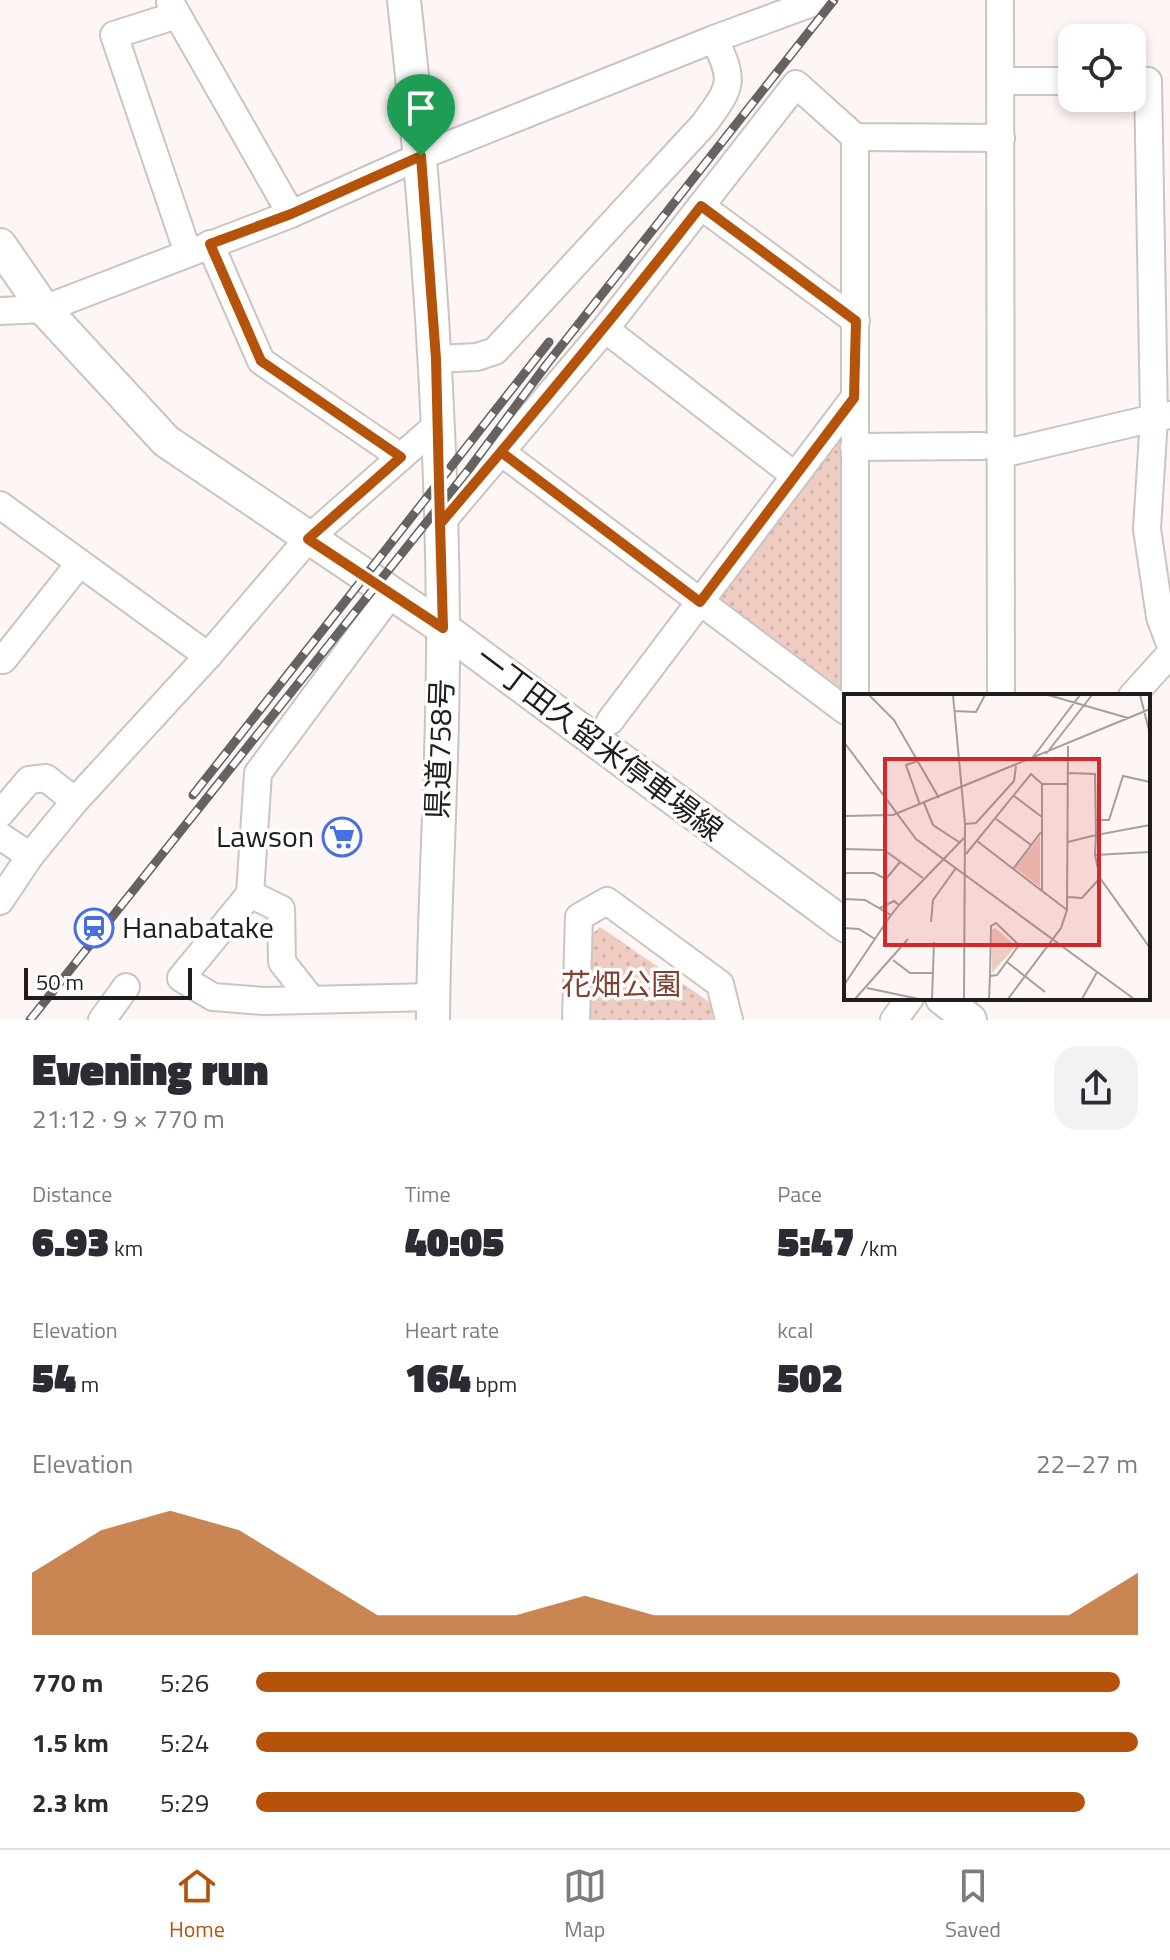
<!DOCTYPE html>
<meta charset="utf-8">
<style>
body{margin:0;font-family:"Titillium Web","Noto Sans JP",sans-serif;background:#f2f2f3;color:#2b2b33;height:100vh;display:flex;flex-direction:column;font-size:30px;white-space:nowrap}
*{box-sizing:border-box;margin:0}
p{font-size:26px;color:#7c7c81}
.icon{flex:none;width:44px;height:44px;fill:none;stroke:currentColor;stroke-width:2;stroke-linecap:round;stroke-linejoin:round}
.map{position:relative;height:1020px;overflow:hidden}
.sheet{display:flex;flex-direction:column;background:#fff;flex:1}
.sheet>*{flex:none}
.controls{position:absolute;left:1058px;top:24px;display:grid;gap:16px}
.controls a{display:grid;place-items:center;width:88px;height:88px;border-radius:16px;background:#fff;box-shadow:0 4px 12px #0003;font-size:40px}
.scale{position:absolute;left:24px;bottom:20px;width:168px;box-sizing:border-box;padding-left:8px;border:4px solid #201d1c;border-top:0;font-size:22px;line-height:28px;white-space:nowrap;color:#201d1c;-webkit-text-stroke:6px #fff;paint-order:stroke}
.pin{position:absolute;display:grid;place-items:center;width:68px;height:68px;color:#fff;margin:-82px -34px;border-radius:50% 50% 50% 0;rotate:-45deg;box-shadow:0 0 8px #0007}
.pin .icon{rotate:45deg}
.round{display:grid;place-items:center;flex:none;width:84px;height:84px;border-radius:24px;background:#f2f2f3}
.headline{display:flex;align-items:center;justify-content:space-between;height:136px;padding:0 32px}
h1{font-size:44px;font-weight:800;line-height:60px}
.metrics{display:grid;grid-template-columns:repeat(3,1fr);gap:12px;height:136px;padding:8px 32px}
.metrics div{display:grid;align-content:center}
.metrics b{font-size:40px;font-weight:800}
.metrics small{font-size:22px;font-weight:400}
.metrics p{font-size:22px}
.chart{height:224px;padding:16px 32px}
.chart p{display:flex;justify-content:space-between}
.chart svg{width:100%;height:144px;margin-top:8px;fill:#b45309;opacity:.7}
ul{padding:0 32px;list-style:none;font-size:26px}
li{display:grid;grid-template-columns:128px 96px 1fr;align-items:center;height:60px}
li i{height:20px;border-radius:10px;background:#b45309}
.dock{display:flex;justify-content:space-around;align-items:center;height:112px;border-top:2px solid #e1e1e2;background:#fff;font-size:22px;color:#7c7c81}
.dock a{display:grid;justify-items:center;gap:4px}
.dock .current{color:#b45309}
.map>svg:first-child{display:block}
.park{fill:url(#park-dots)}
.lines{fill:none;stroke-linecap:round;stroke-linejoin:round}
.minor-casing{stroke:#cac4c2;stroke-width:30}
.major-casing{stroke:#cac4c2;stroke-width:36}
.minor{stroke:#fff;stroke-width:26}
.major{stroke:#fff;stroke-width:32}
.rail-casing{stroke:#666261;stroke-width:9}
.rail{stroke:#fff;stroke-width:6;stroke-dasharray:18;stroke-linecap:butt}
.route-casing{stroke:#fff;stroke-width:16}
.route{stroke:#b45309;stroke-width:10}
.labels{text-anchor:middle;stroke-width:7;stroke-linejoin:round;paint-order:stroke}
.street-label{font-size:30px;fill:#201d1c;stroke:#fff}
.poi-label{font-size:30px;fill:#201d1c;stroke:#fff;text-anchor:end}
.park-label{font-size:30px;fill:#7f4330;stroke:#fff}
.inset-road{fill:none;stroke:#a59f9e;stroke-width:2}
.view{fill:#d62828;fill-opacity:0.15;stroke:#d62828;stroke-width:4}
.inset-edge{fill:none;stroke:#201d1c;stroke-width:4}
</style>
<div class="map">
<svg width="1170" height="1020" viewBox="0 0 1170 1020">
<defs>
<pattern id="park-dots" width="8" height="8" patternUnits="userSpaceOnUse" patternTransform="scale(2)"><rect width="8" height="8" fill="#eeccc1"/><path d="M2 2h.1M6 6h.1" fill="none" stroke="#ccafa5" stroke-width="1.8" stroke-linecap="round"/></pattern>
</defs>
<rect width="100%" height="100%" fill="#fdf6f4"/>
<g class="park">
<path d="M846 421 847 696 708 600Z"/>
<path d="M600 927 711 1003 713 1020H585L586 940Z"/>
</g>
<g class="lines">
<defs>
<g id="minor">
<path d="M1000 0 1001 696"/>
<path d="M170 2 291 214"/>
<path d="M177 15 114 35 188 253"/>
<path d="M1001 81H1072"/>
<path d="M855 137V696"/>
<path d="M701 206 856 321"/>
<path d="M210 244 261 361 401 457"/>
<path d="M0 311 44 309 291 214 421 156 714 39 820 0"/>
<path d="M605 329 794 475"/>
<path d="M436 359 477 357 495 351 704 124C731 87 736 82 714 39"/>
<path d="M1170 415 1154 418 1147 529 1160 617 1170 644"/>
<path d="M854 447 982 446"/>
<path d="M501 452 846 711"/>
<path d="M1002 454 1154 418 1148 81H1132"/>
<path d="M0 505 208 656"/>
<path d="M440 524 605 329 796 84 855 137 1001 138"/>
<path d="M0 659 3 660 79 564"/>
<path d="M1132 696 1170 654"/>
<path d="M610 721 854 398"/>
<path d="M75 801 208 656 308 539 437 425"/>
<path d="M0 814 29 780 46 778 75 801 30 856 0 836"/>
<path d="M250 894 258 773 390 595"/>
<path d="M0 901 30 856"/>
<path d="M311 999 282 962 281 909 250 894 181 978 213 997 264 1001 433 997"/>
<path d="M102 1020 126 987"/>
<path d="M576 1020 579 917 607 901 720 984 729 1020"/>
<path d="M894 1020 910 998"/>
</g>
<g id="major">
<path d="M404 0C427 208 442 417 443 627 444 758 434 889 433 1020"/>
<path d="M0 245 44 309 166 441 443 628 846 926"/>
<path d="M942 998 970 1020"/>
</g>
</defs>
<use href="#minor" class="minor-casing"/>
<use href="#major" class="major-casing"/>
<use href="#minor" class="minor"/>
<use href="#major" class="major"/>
<defs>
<g id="rail">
<path d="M193 795 549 342"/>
<path d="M30 1020 469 469 547 364 834 0"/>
</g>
</defs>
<use href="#rail" class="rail-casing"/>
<use href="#rail" class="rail"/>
</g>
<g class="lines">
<defs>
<path id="route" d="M421 156 291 214 210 244 261 361 401 457 308 539 443 628 440 524 501 452 700 602 854 398 856 321 701 206C617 314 529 419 440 524L436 359 421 156"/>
</defs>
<use href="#route" class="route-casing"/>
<use href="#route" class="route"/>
</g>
<defs>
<symbol id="supermarket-ring" viewBox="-11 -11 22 22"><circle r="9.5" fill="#fff" stroke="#476fe2" stroke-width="1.5"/><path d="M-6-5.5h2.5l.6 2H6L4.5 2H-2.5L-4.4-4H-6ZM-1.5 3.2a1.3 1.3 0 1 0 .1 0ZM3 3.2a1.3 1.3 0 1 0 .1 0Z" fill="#476fe2"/></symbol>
<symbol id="station-ring" viewBox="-11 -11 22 22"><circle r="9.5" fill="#fff" stroke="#476fe2" stroke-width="1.5"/><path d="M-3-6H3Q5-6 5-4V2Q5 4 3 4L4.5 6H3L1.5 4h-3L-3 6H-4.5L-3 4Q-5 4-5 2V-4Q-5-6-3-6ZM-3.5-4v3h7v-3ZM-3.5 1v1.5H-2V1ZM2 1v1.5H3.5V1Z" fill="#476fe2"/></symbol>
</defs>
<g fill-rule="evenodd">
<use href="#supermarket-ring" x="320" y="815" width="44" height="44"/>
<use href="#station-ring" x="72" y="906" width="44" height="44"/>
</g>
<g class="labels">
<g class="street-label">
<text transform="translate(599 744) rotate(37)" y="10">一丁田久留米停車場線</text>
<text transform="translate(440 749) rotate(-88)" y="10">県道758号</text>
</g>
<g class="poi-label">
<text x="314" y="847">Lawson</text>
<text x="122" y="938" text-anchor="start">Hanabatake</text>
</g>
<g class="park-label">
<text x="621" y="995">花畑公園</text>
</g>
</g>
<g transform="translate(844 694)">
<rect width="306" height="306" fill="#fdf6f4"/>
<path d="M196 142V193L171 174ZM151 234 172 252 148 279V236Z" fill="#eeccc1"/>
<path class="inset-road" d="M25 1 50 26 95 104M109 1 121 130 120 305M204 1 284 24M296 1 306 40M111 17 132 18 141 1M0 48 72 145 290 305M202 60 248 1M74 67 62 71 76 111M186 67 236 1M224 79 251 80 252 141 224 148M198 90V196M170 102 198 123M80 109 89 131 115 148M0 122 49 121 306 15M152 125 187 151M252 126H265L279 82 306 88M121 130 132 129 170 87 172 72M306 131 252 141 251 161 256 184 306 254M133 147 223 216M0 155 40 156 79 184M122 160 187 80 198 90H224M251 161 306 158M169 175 197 138M0 179H30L42 185 56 168M224 203 238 204 256 184M0 205 21 206 47 221 55 211 50 207 36 214M55 211 121 143M87 228 89 206 112 174M0 234 15 235 31 245M49 266 66 279H88M163 268 201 298M0 291 47 221M23 294 75 305M11 305 64 245M88 305 90 248M145 305 146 282 147 232 152 229 175 251 153 281 146 282M164 305 217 234 223 216 224 52M238 305 253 278"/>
<path class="view" d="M41 65H255V251H41Z"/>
<rect width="306" height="306" class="inset-edge"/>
</g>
</svg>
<div class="controls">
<a><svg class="icon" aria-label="locate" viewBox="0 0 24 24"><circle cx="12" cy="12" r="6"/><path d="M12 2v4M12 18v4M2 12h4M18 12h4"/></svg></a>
</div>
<div class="scale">50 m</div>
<div class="pin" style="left:421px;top:156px;background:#1e9e55"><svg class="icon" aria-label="arrive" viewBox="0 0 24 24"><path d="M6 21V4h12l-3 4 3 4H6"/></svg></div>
</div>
<section class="sheet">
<div class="headline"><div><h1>Evening run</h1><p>21:12 · 9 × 770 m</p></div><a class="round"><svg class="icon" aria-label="share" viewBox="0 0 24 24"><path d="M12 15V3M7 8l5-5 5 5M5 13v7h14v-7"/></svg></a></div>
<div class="metrics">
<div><p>Distance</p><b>6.93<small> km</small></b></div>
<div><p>Time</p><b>40:05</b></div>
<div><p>Pace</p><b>5:47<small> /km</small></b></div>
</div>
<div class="metrics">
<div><p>Elevation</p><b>54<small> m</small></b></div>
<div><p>Heart rate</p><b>164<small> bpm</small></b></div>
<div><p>kcal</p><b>502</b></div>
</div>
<div class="chart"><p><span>Elevation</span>22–27 m</p>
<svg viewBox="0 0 160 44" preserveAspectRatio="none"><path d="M0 44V25L10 12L20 6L30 12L40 25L50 38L60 38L70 38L80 32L90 38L100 38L110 38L120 38L130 38L140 38L150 38L160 25V44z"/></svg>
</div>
<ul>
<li><b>770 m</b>5:26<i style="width:98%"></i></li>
<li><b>1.5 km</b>5:24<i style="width:100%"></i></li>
<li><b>2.3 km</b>5:29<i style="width:94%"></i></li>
</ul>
</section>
<nav class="dock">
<a class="current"><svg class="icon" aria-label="home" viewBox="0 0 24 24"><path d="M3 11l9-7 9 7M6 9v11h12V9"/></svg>Home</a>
<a><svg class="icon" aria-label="map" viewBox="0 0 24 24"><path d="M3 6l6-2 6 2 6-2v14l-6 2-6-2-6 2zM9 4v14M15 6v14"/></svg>Map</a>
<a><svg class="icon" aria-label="saved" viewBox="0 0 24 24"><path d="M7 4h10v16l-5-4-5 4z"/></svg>Saved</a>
</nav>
